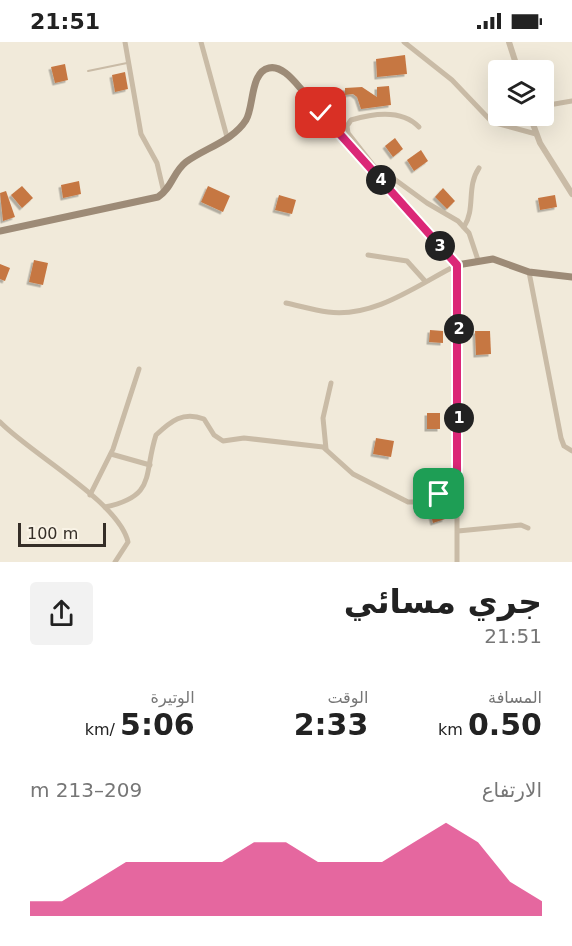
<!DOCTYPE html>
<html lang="ar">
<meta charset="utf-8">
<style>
body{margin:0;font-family:"DejaVu Sans",Cairo,sans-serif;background:#f2f2f2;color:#222;direction:rtl;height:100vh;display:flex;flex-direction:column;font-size:22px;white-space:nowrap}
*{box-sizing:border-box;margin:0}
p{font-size:20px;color:#767676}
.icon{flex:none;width:33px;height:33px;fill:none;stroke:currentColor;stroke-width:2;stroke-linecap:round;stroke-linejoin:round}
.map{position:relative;height:520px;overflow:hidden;direction:ltr}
.sheet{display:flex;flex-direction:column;background:#fff;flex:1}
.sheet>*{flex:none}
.controls{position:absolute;left:488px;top:18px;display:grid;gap:12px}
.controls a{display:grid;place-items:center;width:66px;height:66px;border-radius:6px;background:#fff;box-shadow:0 6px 24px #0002;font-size:30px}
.scale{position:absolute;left:18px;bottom:15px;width:88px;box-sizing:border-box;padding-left:6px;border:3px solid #352e27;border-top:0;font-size:16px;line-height:21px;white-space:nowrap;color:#352e27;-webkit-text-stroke:4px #f9f3e6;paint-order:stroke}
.pin{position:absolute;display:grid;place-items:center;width:51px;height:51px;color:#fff;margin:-26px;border-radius:12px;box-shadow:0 3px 9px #0006}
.km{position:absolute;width:30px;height:30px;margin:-15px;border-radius:50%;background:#222;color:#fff;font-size:16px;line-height:30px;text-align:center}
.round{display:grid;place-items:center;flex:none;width:63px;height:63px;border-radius:6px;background:#f2f2f2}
.head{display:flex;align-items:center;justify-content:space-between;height:102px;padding:0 30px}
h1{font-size:33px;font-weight:600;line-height:45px}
.figures{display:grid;grid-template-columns:repeat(3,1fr);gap:9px;height:102px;padding:6px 30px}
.figures div{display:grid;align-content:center}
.figures b{font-size:30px;font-weight:600}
.figures small{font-size:16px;font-weight:400}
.figures p{font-size:16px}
.chart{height:168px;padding:12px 30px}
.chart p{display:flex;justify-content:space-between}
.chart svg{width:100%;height:108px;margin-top:6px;fill:#db2777;opacity:.7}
.status{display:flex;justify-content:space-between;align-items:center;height:42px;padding:0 30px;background:#fff;direction:ltr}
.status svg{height:16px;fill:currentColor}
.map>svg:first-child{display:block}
.building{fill:#c67743;filter:url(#shadow)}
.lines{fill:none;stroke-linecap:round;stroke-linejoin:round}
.service{stroke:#c9bba6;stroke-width:2}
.minor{stroke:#c9bba6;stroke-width:5}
.tertiary{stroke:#c9bba6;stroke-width:6}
.secondary{stroke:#9d8b77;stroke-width:7}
.route-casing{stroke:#fff;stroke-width:12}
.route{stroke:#db2777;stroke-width:8}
</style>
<div class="status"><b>21:51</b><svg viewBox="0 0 49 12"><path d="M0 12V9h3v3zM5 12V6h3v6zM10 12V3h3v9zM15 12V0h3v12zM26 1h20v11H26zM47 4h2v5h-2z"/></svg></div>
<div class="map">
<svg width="572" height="520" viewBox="0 0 572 520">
<defs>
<filter id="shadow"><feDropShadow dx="-2.5" dy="2.5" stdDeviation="0" flood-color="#0004"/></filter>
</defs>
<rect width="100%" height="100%" fill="#f1eada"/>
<g class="building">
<path d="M405 13 407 32 377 35 376 17Z"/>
<path d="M65 22 68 38 55 41 51 25Z"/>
<path d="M125 30 128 47 115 50 112 33Z"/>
<path d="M389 44 391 63 361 67 357 55 353 52 345 53V46L362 45 377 55V45Z"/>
<path d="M395 96 403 107 393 115 385 104Z"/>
<path d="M421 108 428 119 414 129 407 118Z"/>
<path d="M79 139 81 152 63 156 61 143Z"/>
<path d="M22 144 33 156 22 166 11 153Z"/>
<path d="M208 144 230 154 223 170 201 160Z"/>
<path d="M443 146 455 159 447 167 435 155Z"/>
<path d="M6 149 15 175 3 179 0 151Z"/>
<path d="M279 153 296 158 292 172 275 168Z"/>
<path d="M555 153 557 165 540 168 538 156Z"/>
<path d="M34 218 48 221 43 243 29 240Z"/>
<path d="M0 222 10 226 5 239 0 237Z"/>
<path d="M430 288 443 289V301L429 300Z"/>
<path d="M475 289H490L491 312 476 313Z"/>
<rect x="427" y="371" width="13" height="16"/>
<path d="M376 396 394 399 391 415 373 412Z"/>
<path d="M440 458 445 477 433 481 428 461Z"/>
</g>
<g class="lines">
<path class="service" d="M88 29 127 21"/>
<g class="minor">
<path d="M125 0 141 92 157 121 164 151"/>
<path d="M201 0 227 95"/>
<path d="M404 0 452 38 492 80 536 92"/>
<path d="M543 64 572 59"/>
<path d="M373 128 386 131 427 161 458 179 469 191 478 218"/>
<path d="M377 128 348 91 347 84 351 78C374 71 402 67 419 85"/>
<path d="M464 185C476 166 466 145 479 126"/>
<path d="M368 213 407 219 425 239"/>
<path d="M529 230 561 396 564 404 572 409"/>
<path d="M286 261C300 264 314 268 328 270 375 276 417 243 457 223V520"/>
<path d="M0 380C31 412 119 460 128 500L115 520"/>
<path d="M326 407 323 376 331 341"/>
<path d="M111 412 150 423"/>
<path d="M90 453 113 407 139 327"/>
<path d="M105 465C157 454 143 433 156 393 171 379 183 369 204 377L214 393 223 399 244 396 323 405 353 432 408 460H417L457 446"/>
<path d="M458 489 521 483 528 486"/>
</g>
<g class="tertiary">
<path d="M509 0 518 28"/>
<path d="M530 74 540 101 572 152"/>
</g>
<path class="secondary" d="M0 189 158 155C172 146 173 130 186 120 205 106 233 99 246 78 254 65 250 30 269 26 282 23 294 39 302 48L457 223 493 217 529 230 572 235"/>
</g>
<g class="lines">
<defs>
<path id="route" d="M321 71 457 223V446L439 452"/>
</defs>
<use href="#route" class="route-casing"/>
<use href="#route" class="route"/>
</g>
</svg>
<div class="controls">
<a><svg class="icon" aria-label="layers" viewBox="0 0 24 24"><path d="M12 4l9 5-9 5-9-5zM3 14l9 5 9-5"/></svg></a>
</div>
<div class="scale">100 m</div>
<div class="pin" style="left:439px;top:452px;background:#1e9e55"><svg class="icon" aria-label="arrive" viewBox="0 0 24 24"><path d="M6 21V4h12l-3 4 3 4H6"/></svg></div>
<div class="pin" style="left:321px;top:71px;background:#d93025"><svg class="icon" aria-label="check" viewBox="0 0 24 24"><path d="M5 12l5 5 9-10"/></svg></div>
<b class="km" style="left:459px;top:376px">1</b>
<b class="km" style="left:459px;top:287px">2</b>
<b class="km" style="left:440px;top:204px">3</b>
<b class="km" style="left:381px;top:138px">4</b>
</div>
<section class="sheet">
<div class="head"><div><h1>جري مسائي</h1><p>21:51</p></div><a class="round"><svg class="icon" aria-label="share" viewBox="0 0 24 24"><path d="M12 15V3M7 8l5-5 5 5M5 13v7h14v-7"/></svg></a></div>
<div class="figures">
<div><p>المسافة</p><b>0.50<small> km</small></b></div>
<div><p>الوقت</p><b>2:33</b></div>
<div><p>الوتيرة</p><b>5:06<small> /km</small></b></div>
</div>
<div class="chart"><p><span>الارتفاع</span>209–213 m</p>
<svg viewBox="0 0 160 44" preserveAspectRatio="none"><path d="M0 44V38L10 38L20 30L30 22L40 22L50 22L60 22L70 14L80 14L90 22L100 22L110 22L120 14L130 6L140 14L150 30L160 38V44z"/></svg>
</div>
</section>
